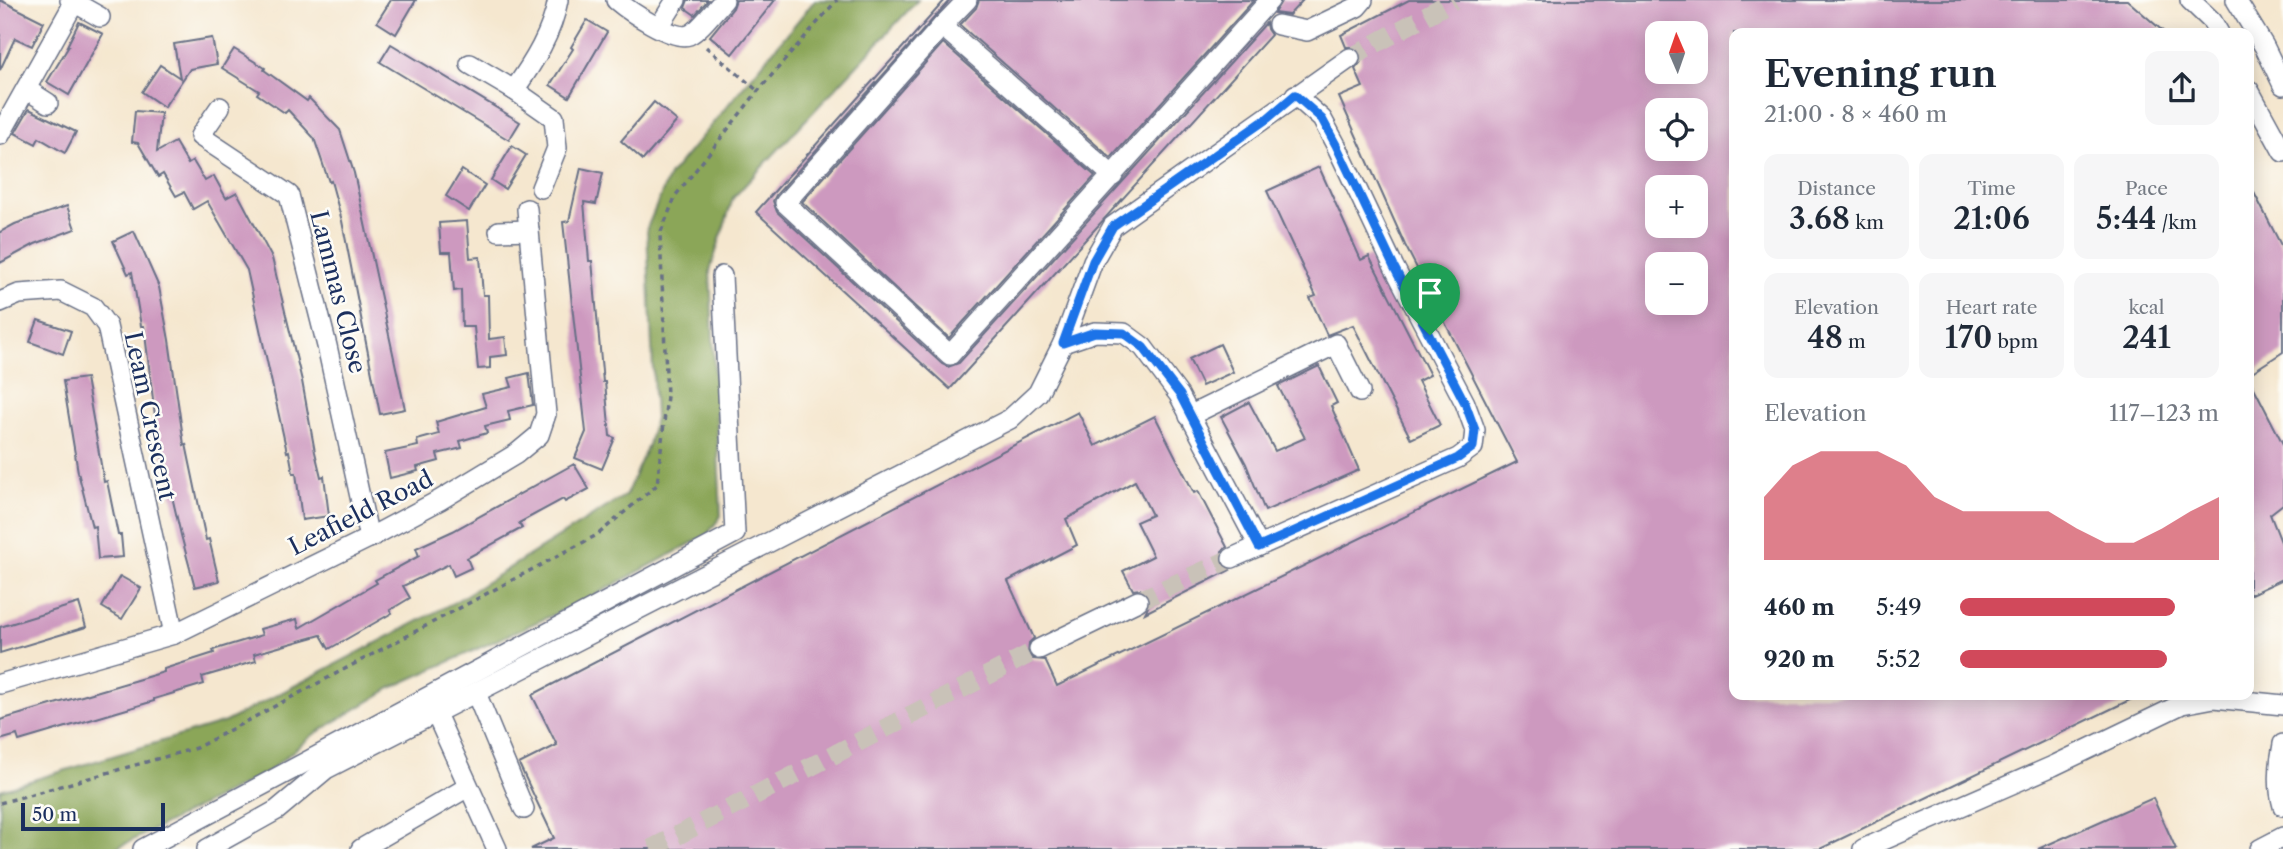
<!DOCTYPE html>
<meta charset="utf-8">
<style>
body{margin:0;font-family:"Libre Caslon Text",serif;background:#f6f6f7;color:#1f2937;height:100vh;display:flex;flex-direction:column;font-size:26px;white-space:nowrap}
*{box-sizing:border-box;margin:0}
p{font-size:23px;color:#747a83}
.icon{flex:none;width:38px;height:38px;fill:none;stroke:currentColor;stroke-width:2;stroke-linecap:round;stroke-linejoin:round}
.map{position:relative;flex:1;overflow:hidden}
.drawer{position:absolute;left:1729px;top:28px;width:525px;height:672px;display:flex;flex-direction:column;background:#fff;border-radius:14px;box-shadow:0 4px 18px #0003}
.drawer>*{flex:none}
.needle{width:46px;rotate:358deg}
.fabs{position:absolute;left:1645px;top:21px;display:grid;gap:14px}
.fabs a{display:grid;place-items:center;width:63px;height:63px;border-radius:14px;background:#fff;box-shadow:0 4px 18px #0003;font-size:35px}
.scale{position:absolute;left:21px;bottom:18px;width:144px;box-sizing:border-box;padding-left:7px;border:4px solid #1b2f5e;border-top:0;font-size:19px;line-height:24px;white-space:nowrap;color:#1b2f5e;-webkit-text-stroke:5px #fdfcf7;paint-order:stroke}
.pin{position:absolute;display:grid;place-items:center;width:60px;height:60px;color:#fff;margin:-72px -30px;border-radius:50% 50% 50% 0;rotate:-45deg;box-shadow:0 0 7px #0007}
.pin .icon{rotate:45deg}
.round{display:grid;place-items:center;flex:none;width:74px;height:74px;border-radius:14px;background:#f6f6f7}
.overview{display:flex;align-items:center;justify-content:space-between;height:119px;padding:0 35px}
h1{font-size:38px;font-weight:600;line-height:52px}
.metrics{display:grid;grid-template-columns:repeat(3,1fr);gap:10px;height:119px;padding:7px 35px}
.metrics div{display:grid;align-content:center;border-radius:14px;background:#f6f6f7;text-align:center}
.metrics b{font-size:30px;font-weight:600}
.metrics small{font-size:19px;font-weight:400}
.metrics p{font-size:19px}
.chart{height:196px;padding:14px 35px}
.chart p{display:flex;justify-content:space-between}
.chart svg{width:100%;height:126px;margin-top:7px;fill:#d1495b;opacity:.7}
ul{padding:0 35px;list-style:none;font-size:23px}
li{display:grid;grid-template-columns:112px 84px 1fr;align-items:center;height:52px}
li i{height:18px;border-radius:9px;background:#d1495b}
.map>svg:first-child{display:block}
.forest{fill:#8ba658;stroke:#536a5b;stroke-width:2}
.building{fill:#cd99bf;fill-rule:evenodd}
.lines{fill:none;stroke-linecap:round;stroke-linejoin:round}
.minor-tunnel{stroke:#c9c2b8;stroke-width:19;stroke-dasharray:19 10;stroke-linecap:butt}
.minor-casing{stroke:#676f86;stroke-width:22}
.path{stroke:#676f86;stroke-width:3.5;stroke-dasharray:5 5;stroke-linecap:butt}
.minor{stroke:#fff;stroke-width:19}
.route-casing{stroke:#fff;stroke-width:14}
.route{stroke:#1a73e8;stroke-width:9}
.labels{text-anchor:middle;stroke-width:5;stroke-linejoin:round;paint-order:stroke}
.street-label{font-size:24px;fill:#1b2f5e;stroke:#fdfcf7}
</style>
<div class="map">
<svg width="2283" height="849" viewBox="0 0 2283 849">
<rect width="100%" height="100%" fill="#fdfcf7"/>
<filter id="ink" filterUnits="userSpaceOnUse"><feTurbulence type="fractalNoise" baseFrequency=".0143" numOctaves="2"/><feDisplacementMap in="SourceGraphic" scale="14" xChannelSelector="R" yChannelSelector="G"/><feConvolveMatrix kernelMatrix="1 2 1 2 8 2 1 2 1" color-interpolation-filters="sRGB"/></filter>
<filter id="wash" filterUnits="userSpaceOnUse"><feTurbulence type="fractalNoise" baseFrequency=".00686" numOctaves="4" result="noise"/><feDisplacementMap in="SourceGraphic" scale="28" xChannelSelector="R" yChannelSelector="G"/><feGaussianBlur stdDeviation="1.57" result="paint"/><feColorMatrix in="noise" values="0 0 0 0 0 0 0 0 0 0 0 0 0 0 0 0 0 1.4 0 .05"/><feComposite in="paint" operator="in"/></filter>
<g filter="url(#wash)">
<rect width="100%" height="100%" fill="#f5e7cf"/>
<path class="forest" d="M815 0H918L733 198 710 271 721 516 707 535 586 600 393 687 313 735 265 774 115 849H0V790L225 722 453 603 626 495 648 445 655 418 647 228 669 176Z"/>
<g id="blocks">
<g class="building">
<path d="M0 0 44 22 32 46 15 38 0 70Z"/>
<path d="M391 0H416L396 34 377 22Z"/>
<path d="M688 0H708L695 15 685 8Z"/>
<path d="M736 0H775L732 54 710 36 733 8Z"/>
<path d="M945 0H950L776 195 773 201 777 212 942 364 948 367 959 363 1266 23 1267 29 1271 35 950 389 756 212Z"/>
<path d="M979 0H1254L1111 158 960 25 976 8Z"/>
<path d="M1282 0H1303L1289 15 1274 13Z"/>
<path d="M1409 0H2127L2165 33H1734V695H2140L1820 849H531L554 838 519 764 557 745 532 695 1078 412 1095 446 1155 416 1194 493 1198 491 1227 547 1222 551 1221 562 1230 570 1145 613 1150 603 1149 595 1140 589 1133 590 1123 571 1153 556 1136 522 1152 515 1135 481 1066 519 1077 545 1008 581 1034 638 1029 643 1028 654 1033 659 1045 660 1057 686 1517 462 1405 245 1339 97 1363 87 1355 69 1361 62 1360 52 1354 47H1346L1341 35ZM1657 33H1696V72H1657ZM1657 110H1696V149H1657ZM1657 187H1696V226H1657ZM1657 264H1696V303H1657Z"/>
<path d="M587 20 607 32 569 97 550 85 573 49 571 47Z"/>
<path d="M79 22 103 34 69 95 47 82 69 46H67Z"/>
<path d="M212 38 217 64 190 69 164 107 142 92 160 65 180 78 174 44Z"/>
<path d="M943 43 1095 176 949 338 802 202Z"/>
<path d="M391 44 520 122 509 140 380 62Z"/>
<path d="M234 49 265 68 264 70 307 101 309 98 340 130 354 173 405 409 380 414 342 221 331 181 329 182 314 138 288 110 285 113 257 94 259 91 222 68Z"/>
<path d="M654 102 677 121 643 160 621 141Z"/>
<path d="M29 109 76 132 65 153 39 138 36 144 15 133Z"/>
<path d="M135 111 161 113 157 152 175 142 188 164 193 161 205 181 214 176 226 198 237 192 272 258 302 381 315 452 321 477 324 476 329 516 302 520 296 473H293L289 451 287 452 247 270 207 201 193 209 184 192 176 196 163 174 158 177 138 143 132 142Z"/>
<path d="M512 146 526 155 505 189 491 180Z"/>
<path d="M1319 167 1361 260 1369 256 1430 375 1418 381 1440 425 1411 439 1353 325 1327 335 1310 298 1316 296 1267 191Z"/>
<path d="M581 168 603 173 596 204 584 202 589 261H592L603 382H605L610 436 615 438 602 469 575 458 586 432 563 222 569 221Z"/>
<path d="M462 170 485 185 469 211 446 196Z"/>
<path d="M2249 183 2283 249V352L2249 374Z"/>
<path d="M67 206 75 229 35 244 0 263V232L15 224Z"/>
<path d="M467 221 470 258 480 257 483 295H488L489 339 505 337 507 355 490 357V368L478 369 474 327H462L461 290 454 291 451 252H441L439 223Z"/>
<path d="M134 231 159 287 169 340 184 445 186 444 206 540 209 539 219 581 195 587 181 535 157 432 144 326H141L132 272 128 274 113 241Z"/>
<path d="M38 320 71 331 63 354 30 342Z"/>
<path d="M1220 344 1233 372 1202 386 1189 359Z"/>
<path d="M1319 366 1337 403 1331 406 1359 470 1265 511 1246 464 1221 417 1249 402 1275 451 1305 438 1278 386Z"/>
<path d="M529 373 533 405 508 411 510 420 485 426 487 433 460 441 462 448 437 454 439 461 417 467 418 471 390 478 385 453 418 446 417 440 439 434 436 422 486 407 482 394 512 387 509 378Z"/>
<path d="M86 378 104 482 107 481 118 535H121L123 557 98 559 95 526 92 527 78 472 63 381Z"/>
<path d="M2249 378 2283 444V504L2270 514 2283 547V579L2249 595Z"/>
<path d="M574 464 589 489 565 502 563 499 519 523 522 528 467 558 471 568 454 576 449 564 403 586 410 598 390 610 392 613 329 649 321 635 254 654 256 661 202 677 204 684 154 699V701L19 741 17 735 0 740V720L164 672V669L214 653 213 650 262 635 260 629 297 619 299 628 377 583 375 580 419 556 416 548 453 531Z"/>
<path d="M120 576 141 588 122 619 102 607Z"/>
<path d="M79 603 86 627 0 653V627Z"/>
<path d="M2153 798 2176 849H2038Z"/>
</g>
</g>
</g>
<g filter="url(#ink)">
<use href="#blocks" fill-opacity="0" stroke="#676f86" stroke-width="2"/>
<g class="lines">
<g class="minor-tunnel">
<path d="M1350 58 1454 0"/>
<path d="M1138 601 1232 558"/>
<path d="M651 849 1039 649"/>
</g>
<defs>
<g id="minor">
<path d="M70 0 100 17"/>
<path d="M616 0C629 11 673 41 689 35 699 31 716 8 724 0"/>
<path d="M2190 0 2212 21 2219 33"/>
<path d="M2236 0 2264 46 2283 85"/>
<path d="M1278 25 1307 31 1357 7 1363 0"/>
<path d="M942 26 967 0"/>
<path d="M659 27 676 0"/>
<path d="M470 64 514 90"/>
<path d="M26 89 48 103"/>
<path d="M2249 90 2283 152"/>
<path d="M220 107 200 136 289 195 327 346 369 538"/>
<path d="M0 135 74 3"/>
<path d="M1113 176 942 26 785 203 950 355 1270 0"/>
<path d="M541 188 557 148 554 118 514 90C534 62 552 33 558 0"/>
<path d="M499 231 529 230"/>
<path d="M0 302 19 294 61 291 93 307 107 326 174 634"/>
<path d="M1063 343 1095 332 1124 333 1143 347 1179 395 1259 546"/>
<path d="M1189 416 1336 344 1360 392"/>
<path d="M1232 558 1458 458 1473 447 1475 430 1465 403 1394 267 1336 145 1322 119 1295 95"/>
<path d="M1039 649 1138 601"/>
<path d="M0 684 174 634 369 538 440 500 516 454 539 435 546 414 527 209"/>
<path d="M476 693 524 809"/>
<path d="M436 714 497 849"/>
<path d="M2283 744C2279 764 2277 786 2283 806"/>
<path d="M143 849 735 533 722 276"/>
<path d="M207 849 277 810 326 769 1010 419 1038 393 1063 343 1093 261 1113 226 1350 58"/>
<path d="M361 849 468 787"/>
<path d="M1863 849 2053 766 2182 704 2214 698 2283 705"/>
<path d="M2260 849 2283 837"/>
</g>
</defs>
<use href="#minor" class="minor-casing"/>
<g class="path">
<path d="M706 47 758 91"/>
<path d="M0 803 196 748 597 535 657 485 667 396 660 234 676 195 758 91 837 0"/>
</g>
<use href="#minor" class="minor"/>
</g>
</g>
<g class="lines" filter="url(#ink)">
<defs>
<path id="route" d="M1295 95 1322 119 1336 145 1394 267 1465 403 1475 430 1473 447 1458 458 1259 547 1180 395 1143 347 1124 333 1095 332 1063 343 1093 261 1113 226 1268 118Z"/>
</defs>
<use href="#route" class="route-casing"/>
<use href="#route" class="route"/>
</g>
<g class="labels">
<g class="street-label">
<text transform="translate(338 292) rotate(76)" y="8">Lammas Close</text>
<text transform="translate(150 416) rotate(78)" y="8">Leam Crescent</text>
<text transform="translate(361 513) rotate(-27)" y="8">Leafield Road</text>
</g>
</g>
</svg>
<div class="fabs">
<a><svg class="needle" viewBox="-14 -14 28 28"><path d="M0-13l5 13h-10z" fill="#e53935"/><path d="M0 13l5-13h-10z" fill="#747a83"/></svg></a>
<a><svg class="icon" aria-label="locate" viewBox="0 0 24 24"><circle cx="12" cy="12" r="6"/><path d="M12 2v4M12 18v4M2 12h4M18 12h4"/></svg></a>
<a>+</a>
<a>−</a>
</div>
<div class="scale">50 m</div>
<div class="pin" style="left:1430px;top:335px;background:#1e9e55"><svg class="icon" aria-label="arrive" viewBox="0 0 24 24"><path d="M6 21V4h12l-3 4 3 4H6"/></svg></div>
<section class="drawer">
<div class="overview"><div><h1>Evening run</h1><p>21:00 · 8 × 460 m</p></div><a class="round"><svg class="icon" aria-label="share" viewBox="0 0 24 24"><path d="M12 15V3M7 8l5-5 5 5M5 13v7h14v-7"/></svg></a></div>
<div class="metrics">
<div><p>Distance</p><b>3.68<small> km</small></b></div>
<div><p>Time</p><b>21:06</b></div>
<div><p>Pace</p><b>5:44<small> /km</small></b></div>
</div>
<div class="metrics">
<div><p>Elevation</p><b>48<small> m</small></b></div>
<div><p>Heart rate</p><b>170<small> bpm</small></b></div>
<div><p>kcal</p><b>241</b></div>
</div>
<div class="chart"><p><span>Elevation</span>117–123 m</p>
<svg viewBox="0 0 160 44" preserveAspectRatio="none"><path d="M0 44V22L10 11L20 6L30 6L40 6L50 11L60 22L70 27L80 27L90 27L100 27L110 33L120 38L130 38L140 33L150 27L160 22V44z"/></svg>
</div>
<ul>
<li><b>460 m</b>5:49<i style="width:83%"></i></li>
<li><b>920 m</b>5:52<i style="width:80%"></i></li>
</ul>
</section>
</div>
